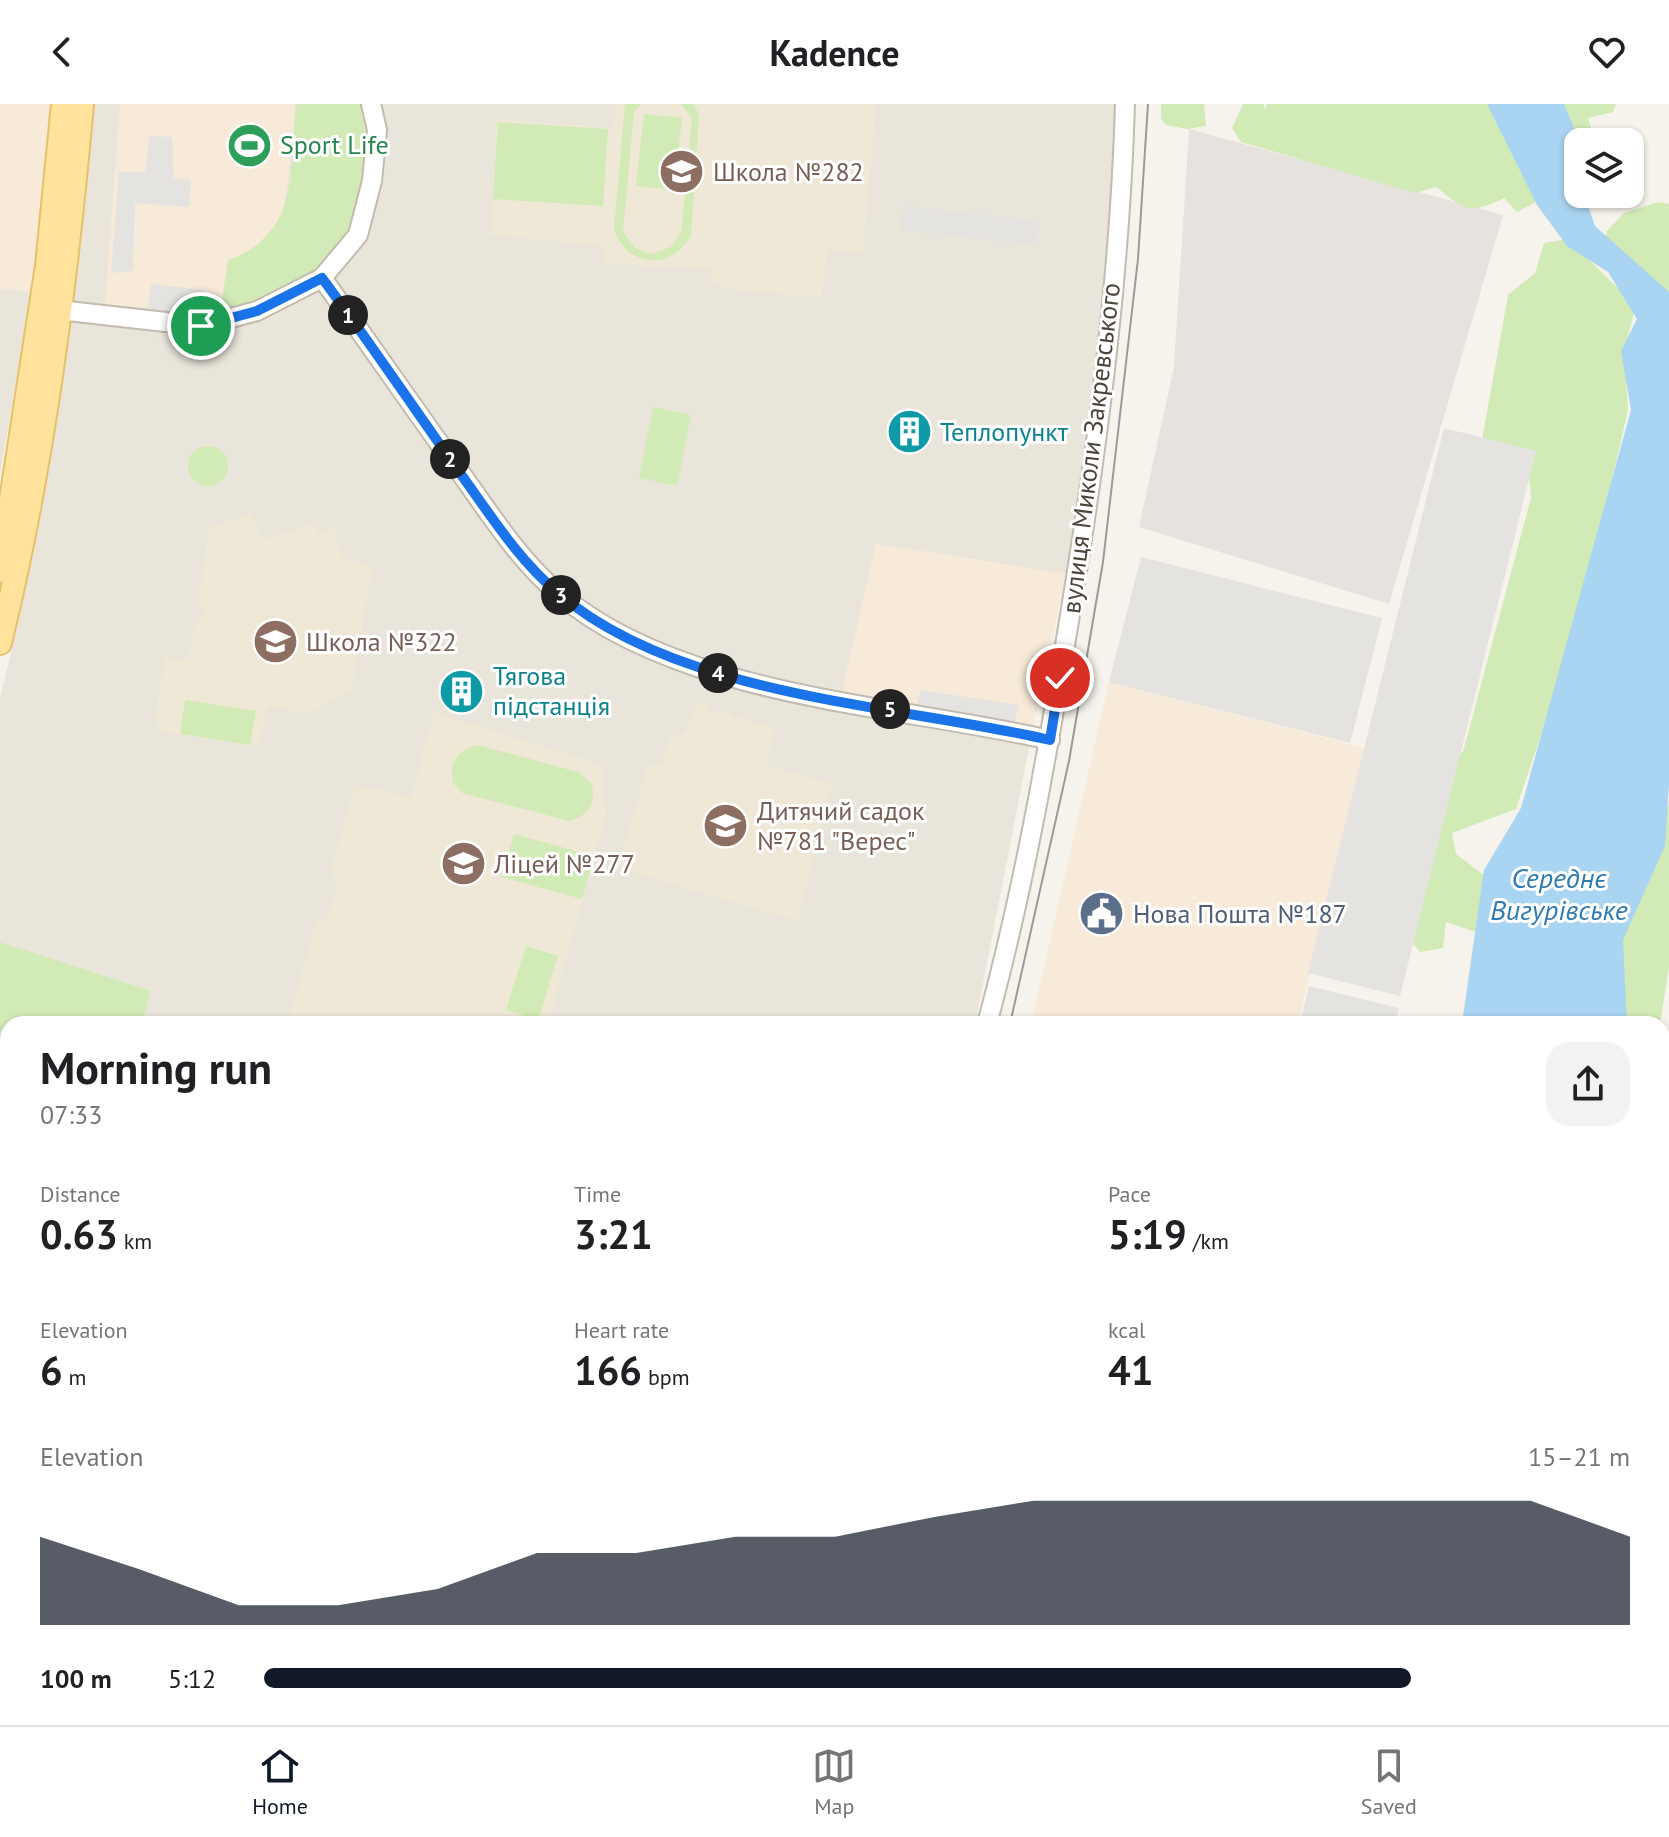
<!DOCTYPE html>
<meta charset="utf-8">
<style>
body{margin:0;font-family:"PT Sans",sans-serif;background:#f2f2f2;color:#202124;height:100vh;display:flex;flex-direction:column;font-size:30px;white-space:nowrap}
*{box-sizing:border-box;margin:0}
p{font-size:26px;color:#757577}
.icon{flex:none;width:44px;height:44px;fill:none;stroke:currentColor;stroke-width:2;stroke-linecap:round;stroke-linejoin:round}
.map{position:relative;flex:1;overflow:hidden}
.side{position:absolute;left:0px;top:912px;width:1670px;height:710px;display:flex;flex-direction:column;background:#fff;border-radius:24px 24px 0 0;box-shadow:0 2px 6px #0004}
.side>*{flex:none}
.buttons{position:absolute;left:1564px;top:24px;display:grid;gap:16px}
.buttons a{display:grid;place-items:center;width:80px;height:80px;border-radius:16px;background:#fff;box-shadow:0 2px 6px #0004;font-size:40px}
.pin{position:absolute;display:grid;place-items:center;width:68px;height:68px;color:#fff;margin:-34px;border:4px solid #fff;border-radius:50%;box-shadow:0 2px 8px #0007}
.km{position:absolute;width:40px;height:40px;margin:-20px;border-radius:50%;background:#222;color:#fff;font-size:22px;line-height:40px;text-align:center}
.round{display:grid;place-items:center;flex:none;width:84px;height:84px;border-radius:24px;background:#f2f2f2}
.headline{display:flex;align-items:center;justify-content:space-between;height:136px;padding:0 40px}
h1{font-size:44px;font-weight:800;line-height:60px}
.figures{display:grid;grid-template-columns:repeat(3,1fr);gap:12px;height:136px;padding:8px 40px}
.figures div{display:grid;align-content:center}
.figures b{font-size:40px;font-weight:800}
.figures small{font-size:22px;font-weight:400}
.figures p{font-size:22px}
.chart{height:224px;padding:16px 40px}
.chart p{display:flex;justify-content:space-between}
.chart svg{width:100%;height:144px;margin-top:8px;fill:#111827;opacity:.7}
ul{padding:0 40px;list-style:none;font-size:26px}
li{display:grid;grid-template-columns:128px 96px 1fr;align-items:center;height:60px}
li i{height:20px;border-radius:10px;background:#111827}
header{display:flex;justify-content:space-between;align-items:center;height:104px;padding:0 40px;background:#fff;font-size:36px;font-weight:800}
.tabs{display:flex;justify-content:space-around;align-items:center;height:112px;border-top:2px solid #e0e0e0;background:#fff;font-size:22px;color:#757577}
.tabs a{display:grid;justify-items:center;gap:4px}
.tabs .selected{color:#111827}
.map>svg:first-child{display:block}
.residential{fill:#eae5da}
.commercial{fill:#f7ead8}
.industrial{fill:#e6e2dd}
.education{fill:#efe8d6}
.green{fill:#d2eab5}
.parking{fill:#e5e3e0}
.water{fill:#a9d4f2}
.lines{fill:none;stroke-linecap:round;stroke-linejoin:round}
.minor-casing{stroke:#c2bbae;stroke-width:22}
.major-casing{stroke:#e6c16a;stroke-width:26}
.minor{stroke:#fff;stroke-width:18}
.major{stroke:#ffe39c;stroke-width:22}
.tram{stroke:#9a9a9a;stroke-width:2}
.route-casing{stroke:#fff;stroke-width:16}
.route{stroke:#1a73e8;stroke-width:10}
.labels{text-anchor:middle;stroke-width:6;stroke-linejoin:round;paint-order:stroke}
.leisure-label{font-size:26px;fill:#27864d;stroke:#fff;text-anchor:start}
.education-label{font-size:26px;fill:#785e54;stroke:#fff;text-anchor:start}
.culture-label{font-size:26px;fill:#0d838f;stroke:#fff;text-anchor:start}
.street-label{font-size:26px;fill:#4b4439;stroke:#fff}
.service-label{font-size:26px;fill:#4e5e75;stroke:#fff;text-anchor:start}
.water-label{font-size:28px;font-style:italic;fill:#2e7ab2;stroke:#fff}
</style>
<header><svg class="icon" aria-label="back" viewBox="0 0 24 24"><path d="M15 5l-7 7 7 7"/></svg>Kadence<svg class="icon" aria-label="heart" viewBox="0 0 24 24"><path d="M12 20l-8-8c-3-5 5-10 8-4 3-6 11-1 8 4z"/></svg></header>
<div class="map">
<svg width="1669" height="1621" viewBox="0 0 1669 1621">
<rect width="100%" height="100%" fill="#f6f3ec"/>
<g class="residential">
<path d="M88 0H1117L1098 252 1066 470 876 440 1032 629 975 920H8V956L0 950V593L21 508 68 215Z"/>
<path d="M0 184 32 188 0 370Z"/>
<path d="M0 1005 8 1006V1614H785L783 1621H0Z"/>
</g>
<g class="commercial">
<path d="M0 0H52L32 188 0 184Z"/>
<path d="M120 0H296L284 111 251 148 228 156 220 207 105 201Z"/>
<path d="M876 440 1066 470 1032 629 841 591Z"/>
<path d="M1109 578 1364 644 1298 920H1031Z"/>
<path d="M1246 1614H1445L1467 1621H1244Z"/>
</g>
<g class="industrial">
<path d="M1189 25 1503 111 1389 500 1139 423 1174 263Z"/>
<path d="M859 1614H1092L1090 1621H857Z"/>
</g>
<g class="education">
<path d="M616 0H876L863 150 827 146 821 194 723 184 713 177 712 165 603 160 604 142 491 131 497 15 614 24Z"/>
<path d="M252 409 261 436 315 420 318 429 333 424 341 452 373 463 351 586 309 610 267 602 260 643 162 628 155 615 165 554 188 556 194 521 203 514 204 507 198 499 209 424Z"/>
<path d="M706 600 714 610 726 606 736 616 744 611 755 622 761 618 770 620 775 627 766 661 832 680 798 817 618 764 646 667 651 661 662 660 670 632 685 629 696 601Z"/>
<path d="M434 608 602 661 606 711 548 920H288L316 818 327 814 338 779 331 767 355 681 411 693Z"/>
<path d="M447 1614H556L554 1621H474Z"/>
</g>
<g class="green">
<path d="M296 0H361C367 34 369 95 351 127 325 171 266 198 220 211L228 156C301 131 289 64 296 0Z"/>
<path d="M625 0H641L634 8 623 127 635 144 651 150 671 143 681 128 692 14 681 0H694L699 11 691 131C673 167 627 164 614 126Z"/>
<path d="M1161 0H1204L1206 22 1187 25 1166 21 1161 14Z"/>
<path d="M1243 0H1264L1265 6 1267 0H1503L1538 97 1517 108 1504 94C1470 111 1464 106 1436 83L1415 89 1241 38 1232 24Z"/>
<path d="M1548 0H1616L1613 8 1588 14 1596 38H1578Z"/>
<path d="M644 10 682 14 674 86 636 82Z"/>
<path d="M498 18 608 25 603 102 493 95Z"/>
<path d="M1658 98 1669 100V195L1606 135 1607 127 1624 109Z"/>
<path d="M1568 135 1636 202 1624 247 1628 306 1579 518 1516 705 1452 729 1456 750 1489 775 1482 830 1446 818 1443 844 1420 848 1403 828 1438 663 1463 648 1531 394 1527 354 1481 342 1508 191 1535 169 1544 139Z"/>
<path d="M653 303 691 311 677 382 639 374Z"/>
<circle cx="208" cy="362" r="20"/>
<path d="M185 596 256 607 250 641 180 630Z"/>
<path d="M478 641 578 668 592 680C596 700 588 711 570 717L462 689 453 679C449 658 457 646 478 641Z"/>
<path d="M1669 702V863L1660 920H1608C1613 845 1616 761 1669 702Z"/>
<path d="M514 730 594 752 582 795 502 773Z"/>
<path d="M0 838 151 887 142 920H8V935L0 927Z"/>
<path d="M526 842 558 852 538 916 506 906Z"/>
</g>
<g class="parking">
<path d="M150 32 172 33 174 74 191 76 189 103 135 99 133 167 111 169 119 68H145Z"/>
<path d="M903 102 1039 117 1036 141 900 126Z"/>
<path d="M151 180 205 186 201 222 147 216Z"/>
<path d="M1444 324 1536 347 1400 892 1308 869Z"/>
<path d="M1141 453 1382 514 1350 639 1109 578Z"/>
<path d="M920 586 1019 601 1014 620 917 603Z"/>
<path d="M1309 882 1399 904 1395 920H1300Z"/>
</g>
<path class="water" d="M1487 0H1564L1580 38 1578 90H1584L1595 122 1669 188V680L1665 742 1623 836 1627 920H1462L1484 766 1521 704 1631 306 1621 247 1637 215 1608 168 1567 142 1537 101Z"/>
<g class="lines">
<defs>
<g id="minor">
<path d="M322 174C369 239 415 306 462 371 491 411 519 456 557 488 677 593 899 601 1050 636"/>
<path d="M59 206 201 222 257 207 322 174 358 131 372 77 377 26 371 0"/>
<path d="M987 920C1023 788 1047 652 1069 517 1097 347 1120 173 1125 0"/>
<path d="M0 970 8 974"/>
<path d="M0 996 8 998"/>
<path d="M1662 1461 1669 1398"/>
<path d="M1662 1492 1665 1567 1662 1600"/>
<path d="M792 1621 794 1614"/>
<path d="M1143 1621 1145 1614"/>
<path d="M1660 1621 1661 1614"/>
</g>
<g id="major">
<path d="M0 467 47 162 63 0"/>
<path d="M0 539C43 363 66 180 82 0"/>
</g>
</defs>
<use href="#minor" class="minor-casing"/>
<use href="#major" class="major-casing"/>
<use href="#minor" class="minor"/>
<use href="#major" class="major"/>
<g class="tram">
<path d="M1010 920 1069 657 1103 458 1138 155 1148 0"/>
<path d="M816 1621 818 1614"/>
</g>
</g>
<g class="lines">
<defs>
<path id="route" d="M201 222 257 207 322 174C371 240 417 309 465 376 493 415 520 457 557 488 677 593 899 601 1050 636L1060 574"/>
</defs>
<use href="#route" class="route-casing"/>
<use href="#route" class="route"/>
</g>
<defs>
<symbol id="stadium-disc" viewBox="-11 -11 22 22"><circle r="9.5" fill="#2e9e5b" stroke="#fff"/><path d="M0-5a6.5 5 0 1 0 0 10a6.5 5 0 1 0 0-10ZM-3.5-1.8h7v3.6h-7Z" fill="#fff"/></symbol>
<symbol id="school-disc" viewBox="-11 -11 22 22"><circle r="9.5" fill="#8d6e63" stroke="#fff"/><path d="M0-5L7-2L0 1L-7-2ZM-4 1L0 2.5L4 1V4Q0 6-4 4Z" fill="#fff"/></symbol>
<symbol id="building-disc" viewBox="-11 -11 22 22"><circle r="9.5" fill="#0f9aa8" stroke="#fff"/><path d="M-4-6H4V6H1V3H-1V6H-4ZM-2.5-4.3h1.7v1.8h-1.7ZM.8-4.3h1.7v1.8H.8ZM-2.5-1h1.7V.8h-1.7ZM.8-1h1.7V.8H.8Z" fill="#fff"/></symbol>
<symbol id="civic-disc" viewBox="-11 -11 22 22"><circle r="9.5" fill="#5c6f8a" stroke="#fff"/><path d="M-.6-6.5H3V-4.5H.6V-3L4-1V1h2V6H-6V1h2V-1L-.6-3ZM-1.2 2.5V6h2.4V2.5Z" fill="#fff"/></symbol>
</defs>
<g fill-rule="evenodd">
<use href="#stadium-disc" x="224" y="16" width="51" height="51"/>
<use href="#school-disc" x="656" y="42" width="51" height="51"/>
<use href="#building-disc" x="884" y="302" width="51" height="51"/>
<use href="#school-disc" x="250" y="512" width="51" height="51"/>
<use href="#building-disc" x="436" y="562" width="51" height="51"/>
<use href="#school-disc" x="700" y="696" width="51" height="51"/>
<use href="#school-disc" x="438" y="734" width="51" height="51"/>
<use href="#civic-disc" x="1076" y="784" width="51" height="51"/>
</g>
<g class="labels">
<g class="leisure-label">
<text x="280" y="50">Sport Life</text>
</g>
<g class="education-label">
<text x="713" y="77">Школа №282</text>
<text x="306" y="547">Школа №322</text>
<text x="757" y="716">Дитячий садок<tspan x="757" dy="30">№781 "Верес"</tspan></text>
<text x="494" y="769">Ліцей №277</text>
</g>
<g class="culture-label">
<text x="940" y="337">Теплопункт</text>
<text x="493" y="581">Тягова<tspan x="493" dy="30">пiдстанцiя</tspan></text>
</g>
<g class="street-label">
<text transform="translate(1091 344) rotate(-83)" y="9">вулиця Миколи Закревського</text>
</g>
<g class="service-label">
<text x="1133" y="819">Нова Пошта №187</text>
</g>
<g class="water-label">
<text x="1559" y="784">Середнє<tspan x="1559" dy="32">Вигурівське</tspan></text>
</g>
</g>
</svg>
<div class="buttons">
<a><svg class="icon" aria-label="layers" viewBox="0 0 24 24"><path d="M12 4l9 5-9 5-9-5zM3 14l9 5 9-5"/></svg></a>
</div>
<div class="pin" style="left:201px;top:222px;background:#1e9e55"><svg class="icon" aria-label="arrive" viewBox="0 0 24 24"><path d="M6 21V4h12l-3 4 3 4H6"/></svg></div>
<div class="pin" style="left:1060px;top:574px;background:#d93025"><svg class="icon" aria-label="check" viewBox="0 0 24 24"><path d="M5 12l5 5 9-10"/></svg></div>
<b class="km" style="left:348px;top:211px">1</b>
<b class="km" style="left:450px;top:355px">2</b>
<b class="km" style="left:561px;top:491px">3</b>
<b class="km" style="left:718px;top:569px">4</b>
<b class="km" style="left:890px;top:605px">5</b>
<section class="side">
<div class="headline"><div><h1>Morning run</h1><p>07:33</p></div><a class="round"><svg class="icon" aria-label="share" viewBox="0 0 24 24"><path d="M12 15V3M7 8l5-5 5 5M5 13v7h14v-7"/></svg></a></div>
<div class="figures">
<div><p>Distance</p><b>0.63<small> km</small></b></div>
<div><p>Time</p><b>3:21</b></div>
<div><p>Pace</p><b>5:19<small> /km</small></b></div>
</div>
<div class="figures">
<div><p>Elevation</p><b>6<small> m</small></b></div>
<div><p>Heart rate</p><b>166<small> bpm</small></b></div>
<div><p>kcal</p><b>41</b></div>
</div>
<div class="chart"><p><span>Elevation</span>15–21 m</p>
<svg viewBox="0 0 160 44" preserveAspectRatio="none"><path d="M0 44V17L10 27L20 38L30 38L40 33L50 22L60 22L70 17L80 17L90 11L100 6L110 6L120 6L130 6L140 6L150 6L160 17V44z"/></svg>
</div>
<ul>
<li><b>100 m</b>5:12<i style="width:84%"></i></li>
</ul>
</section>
</div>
<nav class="tabs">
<a class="selected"><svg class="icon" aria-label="home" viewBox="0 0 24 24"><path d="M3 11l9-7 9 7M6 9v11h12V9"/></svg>Home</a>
<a><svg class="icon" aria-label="map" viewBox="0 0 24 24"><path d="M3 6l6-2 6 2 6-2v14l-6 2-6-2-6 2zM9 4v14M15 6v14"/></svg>Map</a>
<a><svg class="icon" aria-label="saved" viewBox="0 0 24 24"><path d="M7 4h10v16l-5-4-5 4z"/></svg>Saved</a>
</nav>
